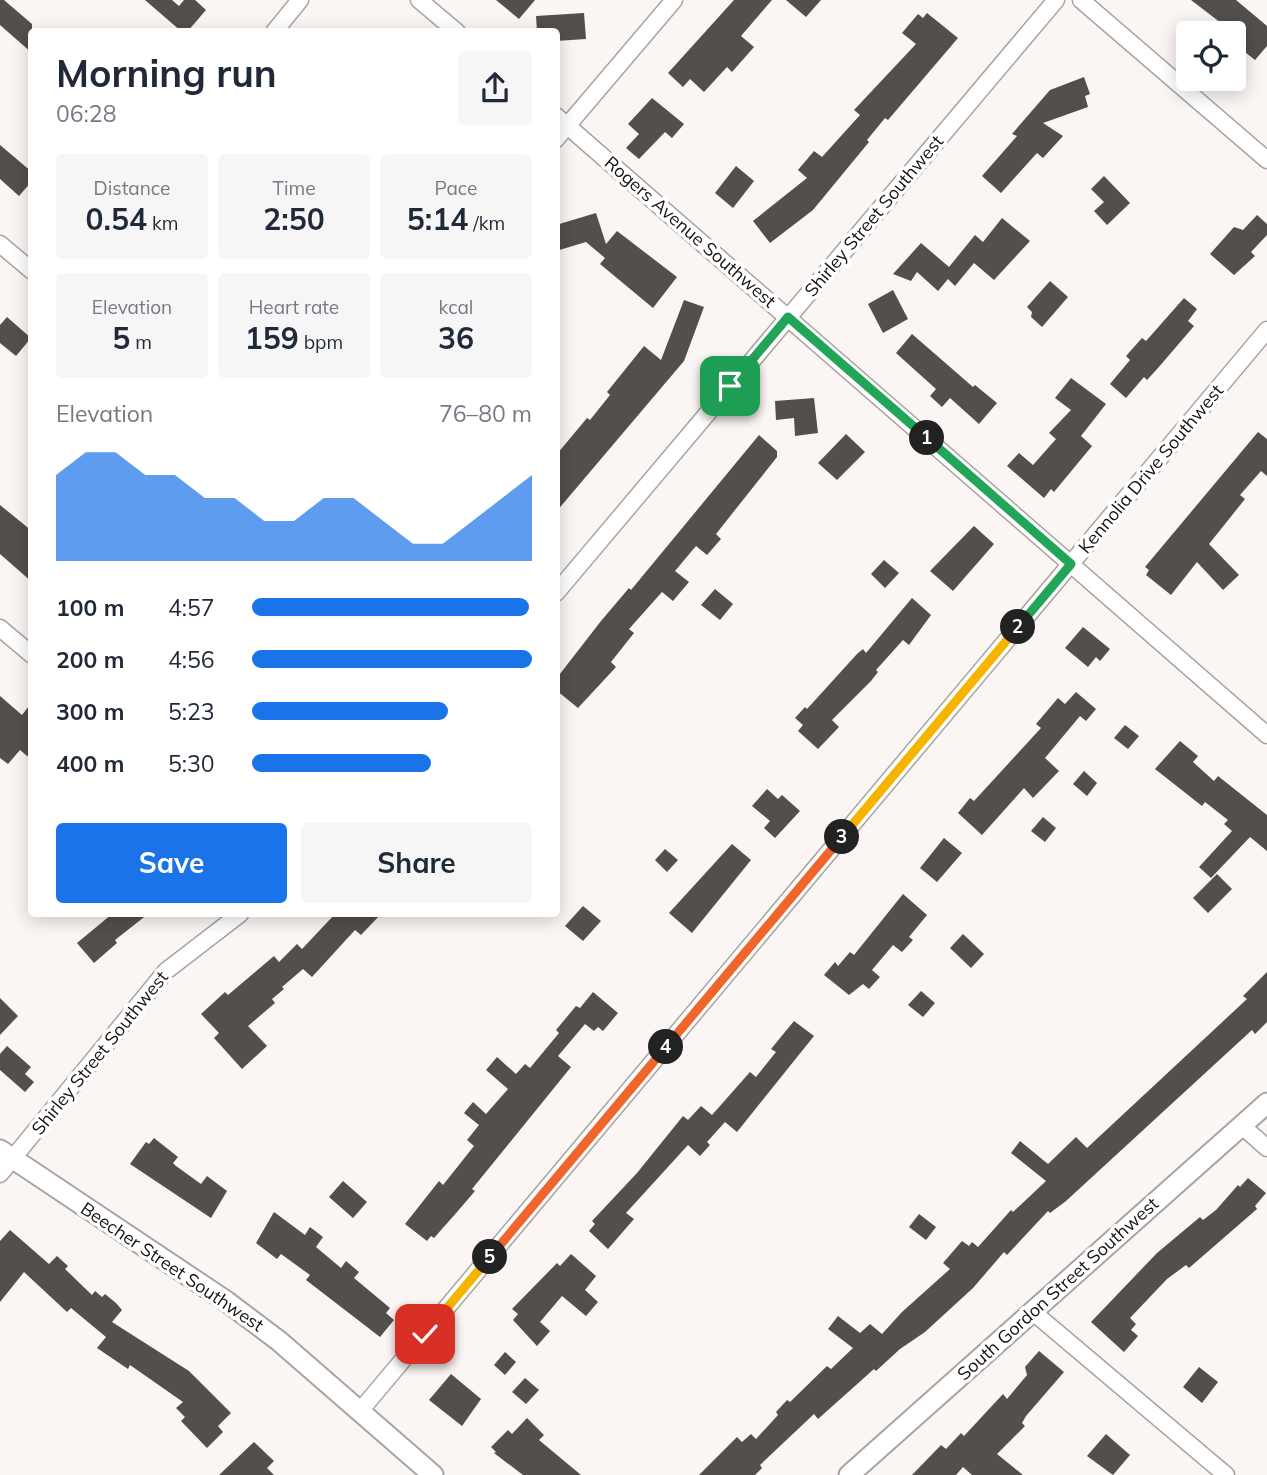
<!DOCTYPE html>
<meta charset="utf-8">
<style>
body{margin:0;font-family:Mulish,sans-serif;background:#f6f6f7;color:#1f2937;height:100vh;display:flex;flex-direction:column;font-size:26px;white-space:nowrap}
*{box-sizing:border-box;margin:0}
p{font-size:23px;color:#747a83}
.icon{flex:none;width:38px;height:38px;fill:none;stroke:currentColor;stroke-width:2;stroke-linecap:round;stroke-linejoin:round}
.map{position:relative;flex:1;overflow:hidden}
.side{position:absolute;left:28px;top:28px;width:532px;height:889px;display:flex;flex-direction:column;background:#fff;border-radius:7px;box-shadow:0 4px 18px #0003}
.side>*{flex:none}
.fabs{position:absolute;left:1176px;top:21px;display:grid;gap:14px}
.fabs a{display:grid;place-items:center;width:70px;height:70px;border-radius:7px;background:#fff;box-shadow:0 4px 18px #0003;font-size:35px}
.pin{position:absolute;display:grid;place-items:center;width:60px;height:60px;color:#fff;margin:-30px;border-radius:14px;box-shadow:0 4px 10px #0006}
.km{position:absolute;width:35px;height:35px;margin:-18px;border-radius:50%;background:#222;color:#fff;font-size:19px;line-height:35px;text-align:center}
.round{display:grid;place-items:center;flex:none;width:74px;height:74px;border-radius:7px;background:#f6f6f7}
.headline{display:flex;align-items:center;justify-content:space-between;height:119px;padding:0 28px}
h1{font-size:38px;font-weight:700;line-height:52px}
.stats{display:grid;grid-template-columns:repeat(3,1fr);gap:10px;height:119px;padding:7px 28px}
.stats div{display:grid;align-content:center;border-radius:7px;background:#f6f6f7;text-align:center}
.stats b{font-size:30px;font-weight:700}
.stats small{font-size:19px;font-weight:400}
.stats p{font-size:19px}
.chart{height:196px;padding:14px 28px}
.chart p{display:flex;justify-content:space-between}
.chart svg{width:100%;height:126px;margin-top:7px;fill:#1a73e8;opacity:.7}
.primary-button{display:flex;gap:14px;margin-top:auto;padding:14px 28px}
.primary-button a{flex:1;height:80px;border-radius:7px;background:#1a73e8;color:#fff;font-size:28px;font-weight:700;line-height:80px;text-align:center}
.primary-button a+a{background:#f6f6f7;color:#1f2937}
ul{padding:0 28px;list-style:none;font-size:23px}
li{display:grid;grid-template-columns:112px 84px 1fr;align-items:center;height:52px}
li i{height:18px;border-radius:9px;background:#1a73e8}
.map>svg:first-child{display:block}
.building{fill:#524f4d}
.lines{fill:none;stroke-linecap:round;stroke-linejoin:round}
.minor-casing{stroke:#a8a4a2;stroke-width:19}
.tertiary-casing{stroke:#a8a4a2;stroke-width:23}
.minor{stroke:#fff;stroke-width:16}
.tertiary{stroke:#fff;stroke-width:19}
.split-1-casing{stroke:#fff;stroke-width:14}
.split-2-casing{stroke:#fff;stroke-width:14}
.split-3-casing{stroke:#fff;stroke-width:14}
.split-4-casing{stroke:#fff;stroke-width:14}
.split-5-casing{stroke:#fff;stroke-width:14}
.split-6-casing{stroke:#fff;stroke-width:14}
.split-1{stroke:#22a559;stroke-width:9}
.split-2{stroke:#22a559;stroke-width:9}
.split-3{stroke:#f5b400;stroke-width:9}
.split-4{stroke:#f0652b;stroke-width:9}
.split-5{stroke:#f0652b;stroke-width:9}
.split-6{stroke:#f5b400;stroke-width:9}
.labels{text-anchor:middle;stroke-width:7;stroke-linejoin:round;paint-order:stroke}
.street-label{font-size:18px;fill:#141312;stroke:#fff}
</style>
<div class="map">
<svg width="1267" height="1475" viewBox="0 0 1267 1475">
<rect width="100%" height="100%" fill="#fbf6f4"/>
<g class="building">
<path d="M0 0H4L32 24V53L0 25Z"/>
<path d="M145 0H172L179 6 184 0H195L206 10 187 32H182Z"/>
<path d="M496 0H535L519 19Z"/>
<path d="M734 0H772L741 36 754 47 732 72 727 67 704 92 690 79 683 87 668 73Z"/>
<path d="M786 0H821L806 17Z"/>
<path d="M1191 0H1236L1267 26V46L1255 60 1240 48 1243 44 1234 33Z"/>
<path d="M584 13 586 39 556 41V32H537L536 16Z"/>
<path d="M927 13 958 38 888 120 885 118 867 140 869 142 813 210 770 243 753 221 807 178 798 170 814 151 822 157 860 115 854 110 916 44 902 33 918 14 923 18Z"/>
<path d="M1084 77 1090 94 1085 96 1088 107 1043 123 1063 136 1043 158 1037 153 1001 193 982 176 1017 136 1012 134 1050 90Z"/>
<path d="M652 98 684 124 672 138 665 132 639 159 626 148 639 134 628 124Z"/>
<path d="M0 145 32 172V181L19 196 0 179Z"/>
<path d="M736 166 754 181 733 208 715 193Z"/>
<path d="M1104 176 1130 203 1107 225 1094 211 1104 202 1091 189Z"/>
<path d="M596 213 606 244 617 231 677 277 653 308 600 264 605 258 586 242 556 251V225Z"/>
<path d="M1257 215 1267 224V235L1251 252 1255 256 1234 275 1210 254 1234 227 1243 230Z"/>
<path d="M1002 218 1030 241 994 280 974 263 955 286 948 279 938 291 917 272 911 281 893 274 921 243 949 267 975 235 983 242Z"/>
<path d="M1050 281 1068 297 1042 327 1031 317 1032 312 1027 307Z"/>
<path d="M893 290 908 319 883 333 868 304Z"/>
<path d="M1184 298 1197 309 1188 321 1194 326 1158 368 1147 380 1144 377 1126 398 1110 384 1130 360 1126 356 1142 338 1146 341Z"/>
<path d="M684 300 704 307 684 361 556 512 557 454 587 418 590 420 610 395 607 392 644 346 661 360Z"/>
<path d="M7 317 31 338 16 356 0 343V325Z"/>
<path d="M912 334 973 387 975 385 997 403 979 424 950 398 942 407 930 396 936 389 896 353Z"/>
<path d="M1071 378 1106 404 1081 436 1092 446 1054 492 1051 489 1044 498 1007 466 1019 453 1033 465 1056 439 1049 433 1071 410 1055 398Z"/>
<path d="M814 398 818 433 795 436 794 418 776 420 775 401Z"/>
<path d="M1258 432 1267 439V476L1261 471 1240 495 1245 499 1209 544 1239 575 1223 590 1197 562 1171 595 1146 575 1149 570 1145 567Z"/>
<path d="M846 434 865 452 837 480 818 463Z"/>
<path d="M759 435 777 451V457L716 534 721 539 707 555 696 546 675 571 689 582 673 601 662 592 629 629 634 633 611 662 616 667 578 708 556 690V679L601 621 629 588 631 590Z"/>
<path d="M0 505 32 531V582L0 554Z"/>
<path d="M974 526 994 544 953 591 930 571Z"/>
<path d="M884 560 899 573 885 588 871 574Z"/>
<path d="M715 589 733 604 720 620 701 605Z"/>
<path d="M912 598 931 615 909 645 903 640 876 670 878 672 871 681 832 720 839 727 818 749 798 731 803 725 795 718 805 707 807 709 857 654 863 649 866 653Z"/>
<path d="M1083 627 1110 649 1100 661 1096 657 1088 667 1065 648Z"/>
<path d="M1076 692 1096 709 1086 721 1080 716 1045 758 1059 771 1033 798 1024 788 982 835 958 813 970 798 974 801 1041 728 1036 724 1058 698 1065 704Z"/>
<path d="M0 696 22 715 32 702V760L20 750 8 764 0 758Z"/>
<path d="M1125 725 1139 736 1128 749 1114 738Z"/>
<path d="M1180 741 1198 756 1193 762 1214 781 1218 776 1267 815V851L1250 837 1211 878 1199 867 1232 831 1224 824 1228 820 1205 802 1202 806 1155 769Z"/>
<path d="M1084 771 1097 783 1087 796 1073 784Z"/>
<path d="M767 789 778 799 782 795 800 811 775 838 764 828 770 821 752 806Z"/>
<path d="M1043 817 1056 828 1045 842 1031 831Z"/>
<path d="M944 838 962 853 937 882 920 868Z"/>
<path d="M732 844 751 860 692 933 669 913Z"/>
<path d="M665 849 678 860 667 872 655 860Z"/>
<path d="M1217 874 1232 889 1208 913 1193 898Z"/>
<path d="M903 894 927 915 909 937 913 940 902 952 893 945 872 970 880 977 869 989 863 984 849 995 824 975 835 962 838 966 850 952 854 955Z"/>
<path d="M583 906 601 921 583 941 565 926Z"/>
<path d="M112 914H148L115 940 117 943 94 963 77 943Z"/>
<path d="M335 914H381L361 935 355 930 312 977 303 969 282 987 284 989 272 999 275 1003 248 1026 267 1046 242 1069 214 1038 219 1033 201 1014 225 992 228 995 274 956 279 962 297 944 302 949Z"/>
<path d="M963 934 984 954 971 968 950 948Z"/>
<path d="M1267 972V1022L1255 1034 1252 1030 1066 1201 1050 1213 1048 1211 1007 1255 1004 1252 973 1288 925 1332 900 1349 876 1371 874 1369 818 1419 814 1414 760 1465 762 1468 755 1475H699L737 1437 742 1442 751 1434 756 1439 778 1415 776 1412 787 1400 790 1402 827 1366 831 1369 853 1348 828 1329 838 1316 860 1333 870 1324 882 1334 902 1312 950 1269 943 1263 962 1241 969 1246 972 1242 978 1247 1011 1210 1013 1212 1046 1181 1011 1153 1020 1141 1048 1164 1076 1137 1087 1148 1247 999 1243 996Z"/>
<path d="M921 991 935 1003 923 1017 908 1005Z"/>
<path d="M593 992 618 1013 603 1031 598 1027 594 1031 585 1024 558 1056 571 1067 472 1189 475 1191 457 1212 434 1238 431 1236 427 1241 405 1224 439 1181 443 1185 474 1146 467 1140 479 1125 464 1113 473 1102 486 1114 508 1089 486 1070 497 1057 516 1074 525 1064 530 1068 559 1033 556 1030 576 1006 580 1008Z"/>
<path d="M0 998 18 1016 0 1035Z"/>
<path d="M794 1021 814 1036 737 1132 725 1122 707 1142 710 1145 700 1156 688 1145 626 1213 634 1219 608 1249 589 1231 595 1224 592 1221 637 1173 683 1116 688 1120 701 1106 712 1115 750 1072 756 1077 776 1052 771 1049Z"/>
<path d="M7 1046 31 1067 25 1074 34 1082 25 1092 0 1070V1054Z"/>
<path d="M154 1138 178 1157 173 1163 176 1166 201 1184 207 1176 227 1191 211 1218 130 1164 146 1142 149 1144Z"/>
<path d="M1248 1178 1266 1193 1255 1206 1257 1209 1189 1268 1186 1265 1167 1279 1130 1318 1136 1324 1131 1330 1138 1336 1124 1352 1091 1322 1157 1253 1200 1217 1203 1220 1216 1210 1238 1185 1240 1187Z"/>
<path d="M343 1181 367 1202 353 1218 329 1197Z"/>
<path d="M274 1212 305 1235 310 1227 323 1237 316 1247 341 1268 346 1261 359 1272 354 1278 390 1308 386 1313 394 1320 380 1337 306 1280 310 1275 281 1254 277 1259 256 1243Z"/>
<path d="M919 1214 936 1227 926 1240 909 1227Z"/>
<path d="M10 1230 49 1264 57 1256 68 1266 65 1269 92 1295 95 1291 102 1297 105 1294 116 1303 122 1310 112 1322 189 1371 231 1413 218 1426 223 1432 207 1448 181 1421 185 1417 176 1408 183 1402 130 1365 128 1369 97 1348 106 1337 71 1308 67 1312 24 1272 0 1302V1241Z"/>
<path d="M571 1254 596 1276 585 1290 598 1302 586 1316 562 1296 540 1322 550 1331 537 1346 513 1320 518 1314 512 1309 557 1263 560 1266Z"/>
<path d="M1039 1351 1064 1372 1026 1416 1022 1423 1025 1426 997 1454 1023 1475H972L963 1467 956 1475H912L941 1445 946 1449 961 1433 964 1436 1003 1394 1007 1399 1027 1375 1025 1367Z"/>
<path d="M505 1352 516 1362 505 1375 494 1365Z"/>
<path d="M1199 1367 1218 1382 1202 1403 1183 1387Z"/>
<path d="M451 1374 481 1399 462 1426 429 1400Z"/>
<path d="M525 1378 539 1390 526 1404 512 1392Z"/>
<path d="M527 1418 544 1435 539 1440 581 1475H523L494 1453 496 1452 491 1447 508 1430 512 1434Z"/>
<path d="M1106 1434 1130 1455 1113 1475 1087 1456Z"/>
<path d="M254 1442 274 1461 267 1468 274 1475H219Z"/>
</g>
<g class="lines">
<defs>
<g id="minor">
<path d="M419 0 457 32"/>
<path d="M1081 0 1267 160"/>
<path d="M274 32 300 0"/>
<path d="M556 116 1267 735"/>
<path d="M556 139 674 0"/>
<path d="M0 244 32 271"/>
<path d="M556 593 1056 0"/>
<path d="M0 628 32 655"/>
<path d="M1242 1126 1267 1148"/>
<path d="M0 1174 166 971 240 914"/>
<path d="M1033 1312 1226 1475"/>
<path d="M360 1411 1267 330"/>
</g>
<g id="tertiary">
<path d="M0 1150 226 1301 279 1341 433 1475"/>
<path d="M849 1475 1267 1103"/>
</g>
</defs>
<use href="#minor" class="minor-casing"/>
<use href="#tertiary" class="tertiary-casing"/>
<use href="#minor" class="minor"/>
<use href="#tertiary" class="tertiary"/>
</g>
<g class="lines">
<defs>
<path id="split-1" d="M730 386 788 317 927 438"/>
<path id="split-2" d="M927 438 1071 564 1018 627"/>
<path id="split-3" d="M842 837 1018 627"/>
<path id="split-4" d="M666 1047 842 837"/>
<path id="split-5" d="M490 1257 666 1047"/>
<path id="split-6" d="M425 1334 490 1257"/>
</defs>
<use href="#split-1" class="split-1-casing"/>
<use href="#split-2" class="split-2-casing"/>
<use href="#split-3" class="split-3-casing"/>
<use href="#split-4" class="split-4-casing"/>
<use href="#split-5" class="split-5-casing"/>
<use href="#split-6" class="split-6-casing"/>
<use href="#split-1" class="split-1"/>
<use href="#split-2" class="split-2"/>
<use href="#split-3" class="split-3"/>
<use href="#split-4" class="split-4"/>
<use href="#split-5" class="split-5"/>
<use href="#split-6" class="split-6"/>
</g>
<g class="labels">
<g class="street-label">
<text transform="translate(874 216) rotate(-50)" y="6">Shirley Street Southwest</text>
<text transform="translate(690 232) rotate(41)" y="6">Rogers Avenue Southwest</text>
<text transform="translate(1151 469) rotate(-50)" y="6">Kennolia Drive Southwest</text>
<text transform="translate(100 1053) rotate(-51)" y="6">Shirley Street Southwest</text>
<text transform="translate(172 1267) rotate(34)" y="6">Beecher Street Southwest</text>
<text transform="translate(1058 1289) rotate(-42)" y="6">South Gordon Street Southwest</text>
</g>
</g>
</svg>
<div class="fabs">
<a><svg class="icon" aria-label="locate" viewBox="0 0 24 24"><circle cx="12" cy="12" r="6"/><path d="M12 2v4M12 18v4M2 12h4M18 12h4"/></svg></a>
</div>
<div class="pin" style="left:730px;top:386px;background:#1e9e55"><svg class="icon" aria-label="arrive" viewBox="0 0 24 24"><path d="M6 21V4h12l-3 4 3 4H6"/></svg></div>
<div class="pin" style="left:425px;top:1334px;background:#d93025"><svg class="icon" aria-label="check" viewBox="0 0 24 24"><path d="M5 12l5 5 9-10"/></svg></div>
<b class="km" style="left:927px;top:438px">1</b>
<b class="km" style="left:1018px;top:627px">2</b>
<b class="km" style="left:842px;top:837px">3</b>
<b class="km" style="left:666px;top:1047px">4</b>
<b class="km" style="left:490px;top:1257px">5</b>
<section class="side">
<div class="headline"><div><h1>Morning run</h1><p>06:28</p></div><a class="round"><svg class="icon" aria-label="share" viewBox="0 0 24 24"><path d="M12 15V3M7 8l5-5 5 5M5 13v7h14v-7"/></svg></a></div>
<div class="stats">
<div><p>Distance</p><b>0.54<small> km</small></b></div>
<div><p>Time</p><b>2:50</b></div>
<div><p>Pace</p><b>5:14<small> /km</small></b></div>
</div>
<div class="stats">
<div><p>Elevation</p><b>5<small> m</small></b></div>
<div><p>Heart rate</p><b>159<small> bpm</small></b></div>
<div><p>kcal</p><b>36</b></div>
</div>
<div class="chart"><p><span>Elevation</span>76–80 m</p>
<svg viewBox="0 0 160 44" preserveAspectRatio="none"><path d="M0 44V14L10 6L20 6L30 14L40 14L50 22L60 22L70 30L80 30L90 22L100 22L110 30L120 38L130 38L140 30L150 22L160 14V44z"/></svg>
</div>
<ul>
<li><b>100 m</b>4:57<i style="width:99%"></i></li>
<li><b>200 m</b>4:56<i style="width:100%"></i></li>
<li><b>300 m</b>5:23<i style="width:70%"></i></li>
<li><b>400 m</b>5:30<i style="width:64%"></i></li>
</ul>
<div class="primary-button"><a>Save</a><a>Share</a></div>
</section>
</div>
